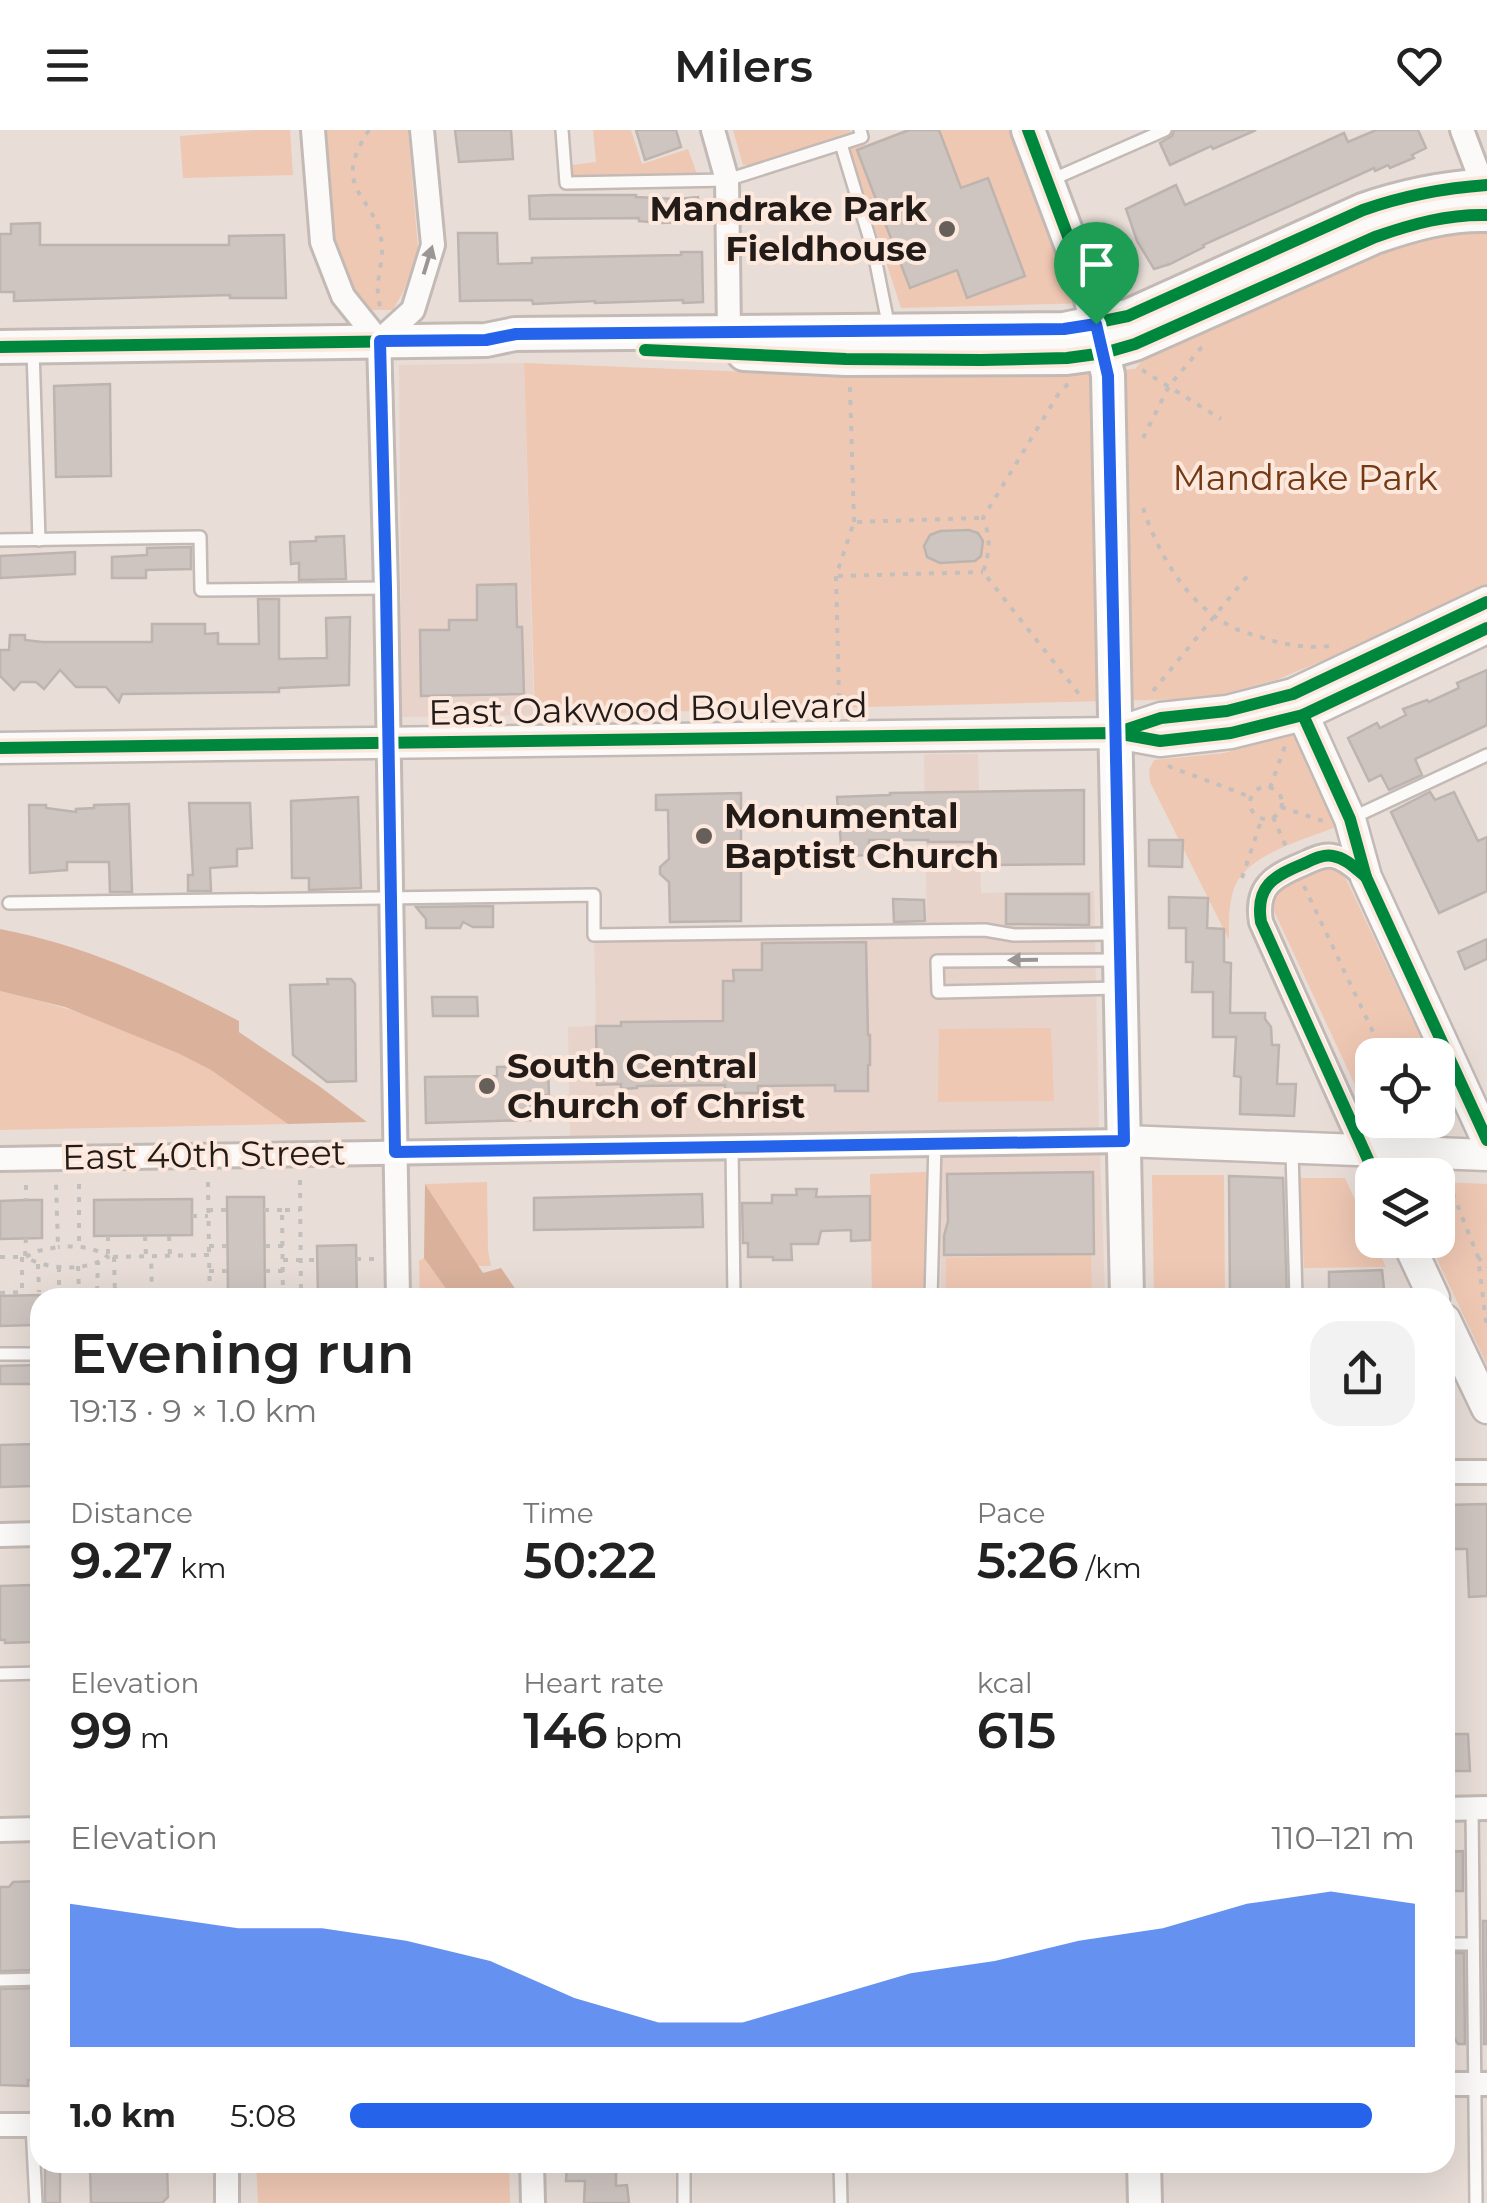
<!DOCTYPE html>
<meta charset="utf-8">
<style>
body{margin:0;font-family:Montserrat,sans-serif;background:#f2f2f2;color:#222;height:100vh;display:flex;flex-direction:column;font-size:38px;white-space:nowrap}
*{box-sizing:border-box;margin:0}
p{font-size:32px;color:#767676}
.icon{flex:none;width:55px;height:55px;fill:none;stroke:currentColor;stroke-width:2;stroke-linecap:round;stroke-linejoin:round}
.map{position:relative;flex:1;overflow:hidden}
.details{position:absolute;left:30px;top:1158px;width:1425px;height:885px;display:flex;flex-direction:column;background:#fff;border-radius:30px;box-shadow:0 10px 40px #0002}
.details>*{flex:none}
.fabs{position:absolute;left:1355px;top:908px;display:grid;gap:20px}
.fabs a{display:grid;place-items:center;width:100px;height:100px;border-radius:20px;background:#fff;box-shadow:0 10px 40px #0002;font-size:50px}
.pin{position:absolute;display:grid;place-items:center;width:85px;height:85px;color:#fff;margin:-102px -42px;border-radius:50% 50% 50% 0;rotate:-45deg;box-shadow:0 0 10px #0007}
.pin .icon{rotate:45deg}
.round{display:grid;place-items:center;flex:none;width:105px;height:105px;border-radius:30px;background:#f2f2f2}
.head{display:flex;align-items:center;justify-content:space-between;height:170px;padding:0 40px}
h1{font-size:55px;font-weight:600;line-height:75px}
.figures{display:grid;grid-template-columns:repeat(3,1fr);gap:15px;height:170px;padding:10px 40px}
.figures div{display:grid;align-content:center}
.figures b{font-size:50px;font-weight:600}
.figures small{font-size:28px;font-weight:400}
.figures p{font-size:28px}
.chart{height:280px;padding:20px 40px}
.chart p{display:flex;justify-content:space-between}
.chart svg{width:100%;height:180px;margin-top:10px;fill:#2563eb;opacity:.7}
ul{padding:0 40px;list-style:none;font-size:32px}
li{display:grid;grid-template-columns:160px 120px 1fr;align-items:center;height:75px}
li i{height:25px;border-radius:12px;background:#2563eb}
header{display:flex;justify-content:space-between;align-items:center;height:130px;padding:0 40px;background:#fff;font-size:45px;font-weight:600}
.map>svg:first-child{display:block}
.built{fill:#e7d3c9}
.green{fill:#efc8b3}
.forest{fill:#dab29c}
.building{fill:#cec5c1;stroke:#bdb4b0;stroke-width:2.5}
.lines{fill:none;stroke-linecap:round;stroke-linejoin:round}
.service-casing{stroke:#c3bab5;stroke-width:16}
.minor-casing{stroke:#c3bab5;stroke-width:28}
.tertiary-casing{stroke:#c3bab5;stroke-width:35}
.secondary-casing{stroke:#c3bab5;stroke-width:38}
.path{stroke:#c2bfbd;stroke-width:4;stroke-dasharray:5 8;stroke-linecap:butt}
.service{stroke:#fcfaf9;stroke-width:11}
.minor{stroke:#fcfaf9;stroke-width:22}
.tertiary{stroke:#fcfaf9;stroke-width:30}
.secondary{stroke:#fcfaf9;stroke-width:32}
.cycleway-casing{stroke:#fce8dd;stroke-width:19}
.cycleway{stroke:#00873e;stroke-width:12}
.oneway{fill:#9a9693}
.route-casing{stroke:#fff;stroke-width:20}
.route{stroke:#2563eb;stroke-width:12}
.poi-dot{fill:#675f5a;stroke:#fce8dd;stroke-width:4}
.labels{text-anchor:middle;stroke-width:8;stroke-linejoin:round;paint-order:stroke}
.poi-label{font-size:35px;font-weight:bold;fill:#221b17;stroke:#fce8dd;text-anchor:start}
.park-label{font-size:35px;fill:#743813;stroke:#fce8dd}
.street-label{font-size:35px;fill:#221b17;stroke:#fce8dd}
</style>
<header><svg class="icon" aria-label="menu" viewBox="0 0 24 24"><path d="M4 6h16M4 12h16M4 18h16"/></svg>Milers<svg class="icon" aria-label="heart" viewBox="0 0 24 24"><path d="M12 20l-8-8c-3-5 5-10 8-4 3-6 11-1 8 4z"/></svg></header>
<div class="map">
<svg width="1487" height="2073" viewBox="0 0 1487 2073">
<rect width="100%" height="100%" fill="#e8ddd7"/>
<g class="built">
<path d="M524 233 534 585 402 587 399 235Z"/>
<path d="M924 624H978L981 763 1094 761 1099 1000 570 1007 568 897 596 896 594 805 927 801Z"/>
<path d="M1100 1020 1105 1167H941L940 1025Z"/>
</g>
<g class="green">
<path d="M257 0H290L293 45 183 48 180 6Z"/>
<path d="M325 0H408L418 118 404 160 393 180H367C349 156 339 132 333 102Z"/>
<path d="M593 0H631L642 34 688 19 697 44 573 47 572 35 596 32Z"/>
<path d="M733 0H850L851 4 752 35H743Z"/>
<path d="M905 0H1025L1091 173 901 178 848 14 863 9 865 15Z"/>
<path d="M1487 99V462L1276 550 1222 564 1186 569 535 585 524 233 876 247 1135 239 1148 224 1400 113 1432 105Z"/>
<path d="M1296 604 1338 696C1307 709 1250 723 1236 754 1228 771 1229 792 1229 810L1150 652 1149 640 1154 630 1224 623Z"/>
<path d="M1318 738C1332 738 1339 740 1347 751L1429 925H1372V987H1370L1274 781V771L1279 757Z"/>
<path d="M0 861C73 878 146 902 211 940 238 956 263 975 288 994L0 1000Z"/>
<path d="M1051 898 1054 971 938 972 939 899Z"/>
<path d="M926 1042 925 1167H872L870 1044Z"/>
<path d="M1152 1045H1224L1225 1167H1154Z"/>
<path d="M1299 1048H1345L1386 1137 1304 1138Z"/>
<path d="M487 1052 488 1121 491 1136H477L425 1054Z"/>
<path d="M1438 1052 1487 1054V1235L1428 1110H1438Z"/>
<path d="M1091 1124 1092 1167H946V1128Z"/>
<path d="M424 1128 452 1167H420L419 1131Z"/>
<path d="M256 2033H509L510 2073H258Z"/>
</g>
<g class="forest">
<path d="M0 799C85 815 163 851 239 891V902L319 956 367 992 288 994 211 940 180 924 65 877 0 861Z"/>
<path d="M425 1054 483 1143 501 1138 521 1167H452L424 1128Z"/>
</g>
<g class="building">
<path d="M455 0H511L513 29 459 32Z"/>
<path d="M636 0H676L681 17 645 30Z"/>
<path d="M909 0H939L961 58 988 48 1025 146 967 168 957 140 910 158 857 20Z"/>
<path d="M1174 0H1256L1213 19 1211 16 1170 35 1160 13 1172 6Z"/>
<path d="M1376 0H1418L1426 18 1412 25 1414 28 1390 38 1388 35 1375 41 1374 38 1203 115 1204 117 1170 134 1154 139 1137 111 1126 79 1176 55 1185 75 1344 3 1348 12Z"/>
<path d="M552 65H636V67L677 69 698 67 699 91 662 93 639 91V88L530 89 529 66Z"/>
<path d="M40 93V115H229V106L284 105 286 168H230V165L14 171V162H0V104H11V94Z"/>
<path d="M458 103H497L498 134 532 133V128L681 125V122H702L703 172 683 173V170L595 173V171L533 174 532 170 460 171Z"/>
<path d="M110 254 111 346 56 347 54 256Z"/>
<path d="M969 400 978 403 983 411 981 426 975 431 940 433 927 427 924 416 930 405 940 401Z"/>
<path d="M344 406 346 449 299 450V433L291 434 290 412 316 411V407Z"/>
<path d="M191 417V439L146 440V448H112V427L147 425V418Z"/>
<path d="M75 422V444L0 448V426Z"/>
<path d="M516 454 517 497H522L524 564 421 566 420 500H449V490H477V455Z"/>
<path d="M258 469H279V529L327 528 326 488 350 487 349 555 279 558V562L122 564 119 572 106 557H76L60 540 44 559 36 552H21L14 560 0 546V520H9L10 505H25V510L42 512H152V494H205V504L218 503V514H259Z"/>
<path d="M1487 540V595L1415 629 1422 645 1389 660 1381 645 1369 651 1348 608 1377 593 1380 598 1406 585 1403 579 1427 570 1429 572 1459 558 1457 553Z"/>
<path d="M1084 660V734L991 735 990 722H983V712H928V710H869V725L842 726 837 667 890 665V663Z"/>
<path d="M1430 662 1435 670 1454 662 1478 711 1487 707V761L1439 783 1391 682Z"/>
<path d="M741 663V791L670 792 669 752 660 744V737L669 729 668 680H656V665Z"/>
<path d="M358 667 361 758 309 760V748H292L291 671Z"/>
<path d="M189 673H250L252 718 237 719V736L210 738 211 761H188V745H193Z"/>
<path d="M129 674 132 762H110L109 732H67V740L30 743 29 675H46V678L76 682V679L94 678V675Z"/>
<path d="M1149 710H1183L1182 737 1149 736Z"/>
<path d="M1006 764H1089V795L1006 794Z"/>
<path d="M1169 767 1208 768 1207 798 1224 799V832L1231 833 1230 883H1265V889L1271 897 1272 915H1279L1277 954H1296L1294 986 1240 984 1241 947 1234 946 1236 907H1213V862H1192L1193 832H1186V798H1169Z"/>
<path d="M893 769 924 770 925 791 894 792Z"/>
<path d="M493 776V797H473L463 792 460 798H426V789L416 777Z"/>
<path d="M1487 809V829L1465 839 1458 822Z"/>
<path d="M866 812 868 905H870V935H868V961H835V955L758 956V963H725V955L637 956V958L621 959V954L597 955 596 896H621V892L723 891V851H734L733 840H762V813Z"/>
<path d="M327 849H351L355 854 356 951 327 952 293 925 290 855 328 854Z"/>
<path d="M432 867H477L478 886H433Z"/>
<path d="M548 936 549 965 530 966 531 990 426 993 425 947 497 946V937Z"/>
<path d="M1093 1042 1094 1124 944 1125V1106L948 1091 947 1044Z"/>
<path d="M1229 1046 1283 1048 1287 1168H1230Z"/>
<path d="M796 1059H817L816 1067 870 1066V1110L851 1111V1100L821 1101 818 1114H791L792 1130H773V1127H748V1113H743L742 1073H772V1065H797Z"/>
<path d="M702 1064 703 1097 534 1100V1068Z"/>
<path d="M227 1067H264L265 1164H228Z"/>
<path d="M192 1069V1105L94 1106V1070Z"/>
<path d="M26 1070H42V1108L0 1109V1071Z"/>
<path d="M356 1115 357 1168H318L317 1116Z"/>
<path d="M1382 1140 1385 1168H1329V1142Z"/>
<path d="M40 1165V1193H34V1195L0 1196V1166Z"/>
<path d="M40 1235V1254H0V1236Z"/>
<path d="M36 1314 37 1353H33V1356L0 1357V1315Z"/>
<path d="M1487 1374V1466L1469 1467 1467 1419H1449V1394H1445V1375Z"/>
<path d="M31 1455 32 1512 5 1513V1510H0V1456Z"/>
<path d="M1445 1604H1468L1470 1641H1445Z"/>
<path d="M1463 1721V1761H1446L1445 1722Z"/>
<path d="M40 1751 38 1840 0 1841V1757H9L13 1752Z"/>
<path d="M1483 1791H1487V1914H1484Z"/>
<path d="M1448 1823H1464L1465 1914H1458L1455 1909H1445V1833Z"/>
<path d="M37 1858 36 1863H40V1950H28V1956L0 1955V1859Z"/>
<rect x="45" y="2032" width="15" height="41"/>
<path d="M567 2032H616V2056L627 2055 629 2073H584L585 2051H566Z"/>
<path d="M167 2035 168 2067 162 2073H91L90 2037Z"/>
</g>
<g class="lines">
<defs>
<g id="service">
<path d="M562 0 566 53 727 50 862 7 860 0"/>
<path d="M841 14 874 123 889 198"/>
<path d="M1051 50 1165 0"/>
<path d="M33 219 39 410"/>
<path d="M0 410 200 407 201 460 386 458"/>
<path d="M1354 687 1487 625"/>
<path d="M9 773 594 765V805L985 800 1014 805 1114 804"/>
<path d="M1117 830 937 831 938 862 1119 858"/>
<path d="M732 1017 734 1168"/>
<path d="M1292 1021 1296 1168"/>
<path d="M931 1168 935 1012"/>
<path d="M0 1224H40"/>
<path d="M0 1544 40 1543"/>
<path d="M1472 1678 1476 2073"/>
<path d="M1445 1814H1473"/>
<path d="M0 1850 40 1849"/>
<path d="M32 1995 36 2073"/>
<path d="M684 2032V2073"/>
<path d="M840 2032 841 2073"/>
</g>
<g id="minor">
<path d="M313 0 322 112 343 166 379 211 386 458 398 1168"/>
<path d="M713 0 727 50 729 203"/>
<path d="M1462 0 1487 66"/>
<path d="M379 211 413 180 433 115 422 0"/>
<path d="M1363 1019 1261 792C1255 756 1274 746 1303 734 1312 730 1322 724 1333 726 1346 728 1356 739 1366 747"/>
<path d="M0 1029 1124 1011"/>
<path d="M1445 1342H1487"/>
<path d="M0 1405 40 1404"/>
<path d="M1445 1679 1487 1678"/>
<path d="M0 1700 40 1699"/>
<path d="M1445 1954H1487"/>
<path d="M0 1995H40"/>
<path d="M227 2032V2073"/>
<path d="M532 2032 533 2073"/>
</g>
<g id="tertiary">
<path d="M1303 585 1350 689 1366 747 1487 1010"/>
<path d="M1119 602 1161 588 1227 581 1293 564 1487 472"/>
<path d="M0 618 1116 603 1160 611 1231 603 1303 585 1487 498"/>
<path d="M1124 1011 1487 1025"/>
<path d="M1407 1110 1434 1168"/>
<path d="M1445 1190 1487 1278"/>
</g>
<g id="secondary">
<path d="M1028 0 1090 165 1108 245 1127 1168"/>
<path d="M0 217 486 210 515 204 1064 199 1128 186 1363 80C1403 66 1444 58 1487 55"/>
<path d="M744 224 846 229 1067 228 1104 223 1135 214 1375 107C1412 94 1448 84 1487 85"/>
<path d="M1144 2032 1145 2073"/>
</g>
</defs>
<use href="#service" class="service-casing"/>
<use href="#minor" class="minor-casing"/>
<use href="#tertiary" class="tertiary-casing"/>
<use href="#secondary" class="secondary-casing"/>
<g class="path">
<path d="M369 0C328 63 377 63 382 115 383 128 379 141 378 154 377 162 379 170 380 178"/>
<path d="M1142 240 1221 289"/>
<path d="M1068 254 1059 263 983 388C991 408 990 422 983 442L1079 564"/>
<path d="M850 257 854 392"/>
<path d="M1143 308 1169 256 1206 212"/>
<path d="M1143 378C1158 423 1186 473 1230 496 1241 502 1255 505 1267 509 1289 516 1314 519 1337 515"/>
<path d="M838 446 983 442"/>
<path d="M1153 561 1249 444"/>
<path d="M839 568 836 446 854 392 980 388"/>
<path d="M1168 636 1251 667"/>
<circle cx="1266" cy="673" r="16"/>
<path d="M1270 658 1285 616"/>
<path d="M1281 677 1323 691"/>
<path d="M1273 687 1287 719"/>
<path d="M1242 748 1261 691"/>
<path d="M1304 756 1384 925"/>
<path d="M1438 985 1450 994"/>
<path d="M300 1050 301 1168"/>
<path d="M1448 1051 1478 1127 1487 1200"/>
<path d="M208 1052 209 1125"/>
<path d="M79 1054V1116"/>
<path d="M26 1055V1070"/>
<path d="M208 1080H227"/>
<path d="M264 1080H282"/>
<path d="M192 1086H208"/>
<path d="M108 1106V1127L209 1125 210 1168"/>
<path d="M145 1106 146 1126"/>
<path d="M169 1106 170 1126"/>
<path d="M26 1108 25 1127C49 1140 84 1142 108 1127 92 1116 77 1116 58 1117"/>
<path d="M209 1116H227"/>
<path d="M265 1116H283"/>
<path d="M0 1127H25L38 1121 58 1117 56 1054"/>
<path d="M114 1127 115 1164"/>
<path d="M1478 1127 1487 1137"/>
<path d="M356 1129H376"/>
<path d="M283 1130H317"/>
<path d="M38 1134 39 1162"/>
<path d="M78 1136 79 1162"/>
<path d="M59 1137V1162"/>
<path d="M209 1141H228"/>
<path d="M265 1141H283"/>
<path d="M97 1161 98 1133"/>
<path d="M0 1163 22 1162V1127"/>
<path d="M149 1163 152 1161 151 1126"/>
<path d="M246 1164V1168"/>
<path d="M357 1165H377"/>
<path d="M301 1166 318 1165"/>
<path d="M283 1168 282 1080H300"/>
</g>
<use href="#service" class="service"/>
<use href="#minor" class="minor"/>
<use href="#tertiary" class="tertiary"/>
<use href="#secondary" class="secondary"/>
<defs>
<g id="cycleway">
<path d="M1028 0 1090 165 1100 208"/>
<path d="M0 217 486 210 515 204 1064 199 1128 186 1363 80C1403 66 1444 58 1487 55"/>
<path d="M645 220 846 229 981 230 1067 228 1104 223 1135 214 1375 107C1412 94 1448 84 1487 85"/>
<path d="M1110 340 1116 603"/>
<path d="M1303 585 1350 689 1366 747 1487 1010"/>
<path d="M1116 603 1161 588 1227 581 1293 564 1487 472"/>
<path d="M0 618 1116 603 1160 611 1231 603 1303 585 1487 498"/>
<path d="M1366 747C1356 739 1346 728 1333 726 1322 724 1312 730 1303 734 1274 746 1255 756 1261 792L1375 1045"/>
</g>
</defs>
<use href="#cycleway" class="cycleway-casing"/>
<use href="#cycleway" class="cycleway"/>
</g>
<defs><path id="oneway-solid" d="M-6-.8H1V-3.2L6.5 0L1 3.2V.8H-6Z" transform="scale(2.5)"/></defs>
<g class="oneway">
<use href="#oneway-solid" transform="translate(428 130) rotate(-73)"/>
<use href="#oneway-solid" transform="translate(1023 830) rotate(179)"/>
</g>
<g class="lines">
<defs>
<path id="route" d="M1096 194 1108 246 1124 1011 395 1022 386 458 380 211 486 210 516 204 1064 199Z"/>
</defs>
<use href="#route" class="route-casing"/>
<use href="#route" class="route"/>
</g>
<g class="poi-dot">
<circle cx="947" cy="99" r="10"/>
<circle cx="704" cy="706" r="10"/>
<circle cx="487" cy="956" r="10"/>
</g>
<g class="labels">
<g class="poi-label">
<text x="927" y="91" text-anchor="end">Mandrake Park<tspan x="927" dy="40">Fieldhouse</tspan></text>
<text x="724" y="698">Monumental<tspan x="724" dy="40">Baptist Church</tspan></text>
<text x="507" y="948">South Central<tspan x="507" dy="40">Church of Christ</tspan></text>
</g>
<g class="park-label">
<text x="1305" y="360">Mandrake Park</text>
</g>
<g class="street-label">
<text transform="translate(648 579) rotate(-1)" y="12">East Oakwood Boulevard</text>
<text transform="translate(204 1025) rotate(-1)" y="12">East 40th Street</text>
</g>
</g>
</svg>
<div class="fabs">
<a><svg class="icon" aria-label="locate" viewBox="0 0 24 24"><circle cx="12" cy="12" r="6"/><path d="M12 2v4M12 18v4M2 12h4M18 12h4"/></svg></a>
<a><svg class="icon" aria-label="layers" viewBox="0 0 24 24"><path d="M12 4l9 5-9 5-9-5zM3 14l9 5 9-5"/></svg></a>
</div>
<div class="pin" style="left:1096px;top:194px;background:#1e9e55"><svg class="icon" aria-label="arrive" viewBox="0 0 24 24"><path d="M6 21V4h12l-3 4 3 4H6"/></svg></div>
<section class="details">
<div class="head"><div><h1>Evening run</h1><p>19:13 · 9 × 1.0 km</p></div><a class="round"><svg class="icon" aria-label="share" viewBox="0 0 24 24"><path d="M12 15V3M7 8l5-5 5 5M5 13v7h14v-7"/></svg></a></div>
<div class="figures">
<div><p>Distance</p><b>9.27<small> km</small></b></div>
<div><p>Time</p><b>50:22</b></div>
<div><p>Pace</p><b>5:26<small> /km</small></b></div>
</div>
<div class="figures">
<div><p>Elevation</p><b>99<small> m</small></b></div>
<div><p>Heart rate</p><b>146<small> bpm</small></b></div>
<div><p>kcal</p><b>615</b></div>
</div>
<div class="chart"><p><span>Elevation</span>110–121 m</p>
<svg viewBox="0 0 160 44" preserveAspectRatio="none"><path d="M0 44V9L10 12L20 15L30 15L40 18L50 23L60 32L70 38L80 38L90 32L100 26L110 23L120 18L130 15L140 9L150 6L160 9V44z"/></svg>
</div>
<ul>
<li><b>1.0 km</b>5:08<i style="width:96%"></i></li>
</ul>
</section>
</div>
